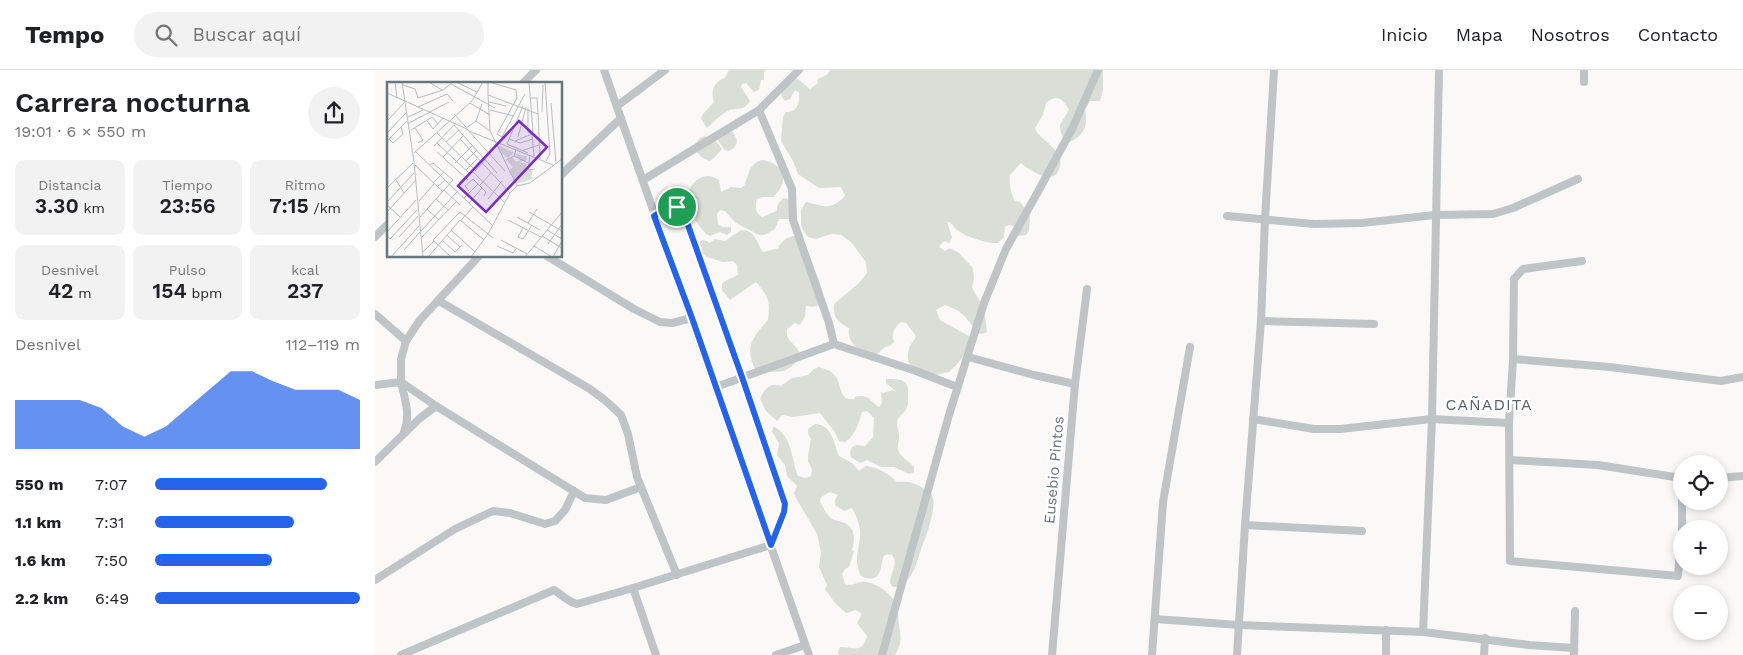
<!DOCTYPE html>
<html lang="es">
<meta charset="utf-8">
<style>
body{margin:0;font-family:"Work Sans",sans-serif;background:#f2f2f2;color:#202124;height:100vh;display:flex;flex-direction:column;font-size:19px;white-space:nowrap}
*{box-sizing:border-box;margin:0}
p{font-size:16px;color:#757577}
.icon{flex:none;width:28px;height:28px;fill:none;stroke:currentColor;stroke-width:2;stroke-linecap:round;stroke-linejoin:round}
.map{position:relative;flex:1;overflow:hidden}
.side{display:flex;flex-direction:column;background:#fff;width:375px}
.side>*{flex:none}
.fabs{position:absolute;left:1298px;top:385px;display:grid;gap:10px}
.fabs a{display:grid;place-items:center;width:55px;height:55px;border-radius:50%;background:#fff;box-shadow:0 2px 8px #0003;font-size:25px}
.pin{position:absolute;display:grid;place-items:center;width:42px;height:42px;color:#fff;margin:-21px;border:2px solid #fff;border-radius:50%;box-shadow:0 1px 5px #0007}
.round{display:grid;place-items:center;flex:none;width:52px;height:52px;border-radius:26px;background:#f2f2f2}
.summary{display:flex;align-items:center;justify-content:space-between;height:85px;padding:0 15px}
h1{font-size:28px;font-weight:600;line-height:38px}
.stats{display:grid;grid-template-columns:repeat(3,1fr);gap:8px;height:85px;padding:5px 15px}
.stats div{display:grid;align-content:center;border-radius:10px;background:#f2f2f2;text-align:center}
.stats b{font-size:21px;font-weight:600}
.stats small{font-size:14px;font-weight:400}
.stats p{font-size:14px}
.chart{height:140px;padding:10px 15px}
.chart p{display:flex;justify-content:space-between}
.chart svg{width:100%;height:90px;margin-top:5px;fill:#2563eb;opacity:.7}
ul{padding:0 15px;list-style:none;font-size:16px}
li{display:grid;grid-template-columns:80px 60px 1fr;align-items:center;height:38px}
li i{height:12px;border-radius:6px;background:#2563eb}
header{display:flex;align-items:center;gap:30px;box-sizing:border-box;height:70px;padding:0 25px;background:#fff;border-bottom:1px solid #e0e0e0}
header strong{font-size:24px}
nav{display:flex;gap:28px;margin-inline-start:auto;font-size:18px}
.search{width:350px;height:45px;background:#f2f2f2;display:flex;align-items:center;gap:12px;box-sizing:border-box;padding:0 18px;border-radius:28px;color:#757577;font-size:19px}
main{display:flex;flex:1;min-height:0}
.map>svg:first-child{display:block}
.green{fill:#daded7}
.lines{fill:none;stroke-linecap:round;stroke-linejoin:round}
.street{stroke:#bfc4c7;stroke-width:8}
.route-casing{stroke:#fff;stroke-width:10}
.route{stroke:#2563eb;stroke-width:6}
.labels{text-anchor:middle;stroke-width:5;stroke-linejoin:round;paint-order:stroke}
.street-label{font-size:15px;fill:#667780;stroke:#fff}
.neighbourhood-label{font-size:16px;letter-spacing:1px;fill:#58656c;stroke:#fff}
.inset-road{fill:none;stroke:#b6bdc1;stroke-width:1}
.view{fill:#7b2cbf;fill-opacity:0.15;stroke:#7b2cbf;stroke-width:2.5}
.inset-edge{fill:none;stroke:#667780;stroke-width:2.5}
</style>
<header>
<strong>Tempo</strong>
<div class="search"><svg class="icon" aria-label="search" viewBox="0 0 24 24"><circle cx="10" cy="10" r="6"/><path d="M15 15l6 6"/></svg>Buscar aquí</div>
<nav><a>Inicio</a><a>Mapa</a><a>Nosotros</a><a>Contacto</a></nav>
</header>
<main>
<section class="side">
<div class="summary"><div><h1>Carrera nocturna</h1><p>19:01 · 6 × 550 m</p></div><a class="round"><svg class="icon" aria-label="share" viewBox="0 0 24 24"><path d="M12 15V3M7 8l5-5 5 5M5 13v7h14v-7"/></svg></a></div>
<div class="stats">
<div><p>Distancia</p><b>3.30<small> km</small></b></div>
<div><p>Tiempo</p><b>23:56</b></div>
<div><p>Ritmo</p><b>7:15<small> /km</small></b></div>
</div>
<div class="stats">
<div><p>Desnivel</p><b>42<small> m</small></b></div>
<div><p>Pulso</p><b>154<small> bpm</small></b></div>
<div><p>kcal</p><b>237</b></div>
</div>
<div class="chart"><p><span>Desnivel</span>112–119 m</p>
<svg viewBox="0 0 160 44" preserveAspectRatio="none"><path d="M0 44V20L10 20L20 20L30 20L40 24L50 33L60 38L70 33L80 24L90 15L100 6L110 6L120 11L130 15L140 15L150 15L160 20V44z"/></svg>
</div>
<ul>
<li><b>550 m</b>7:07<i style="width:84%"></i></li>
<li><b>1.1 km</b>7:31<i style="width:68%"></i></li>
<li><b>1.6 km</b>7:50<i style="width:57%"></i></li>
<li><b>2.2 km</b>6:49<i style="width:100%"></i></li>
</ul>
</section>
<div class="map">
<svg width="1368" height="585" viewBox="0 0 1368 585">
<rect width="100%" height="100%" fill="#faf9f8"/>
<g class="green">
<path d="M354 0H391L389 2V10H386L384 20 379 22 371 13 367 14 366 17 375 31C367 43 361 36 351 42 344 46 338 53 332 58L326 49 328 44 339 32C335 22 339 11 350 8Z"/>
<path d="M455 0H728V20L725 31H715L710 40C714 57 708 66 693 73 687 68 685 62 685 55L694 40C688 29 682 23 671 33L668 45 660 58C665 72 689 78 685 96 681 118 655 101 646 93L635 105C634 115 635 122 640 131L645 132 655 145 654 161 651 165 643 166C643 159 641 157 634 155L630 157 629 167 623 173H617L607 171 592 166 582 160 575 152H572L577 167 574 173 569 171 564 177 570 181 575 178 584 183 598 198 599 208 597 218 609 238 612 262 607 264 602 263C591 247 589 242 570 235L561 240 565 250 594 266C593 283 586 291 574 302 569 302 565 305 559 305 541 305 527 296 535 276 537 272 540 270 541 266L531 253 526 252C519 258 516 264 519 272L515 276 510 277 502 284C488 284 471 275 474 258 463 253 457 246 459 234L484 213 492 203 491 192 476 172 466 165 456 164 441 169 433 167 428 160 426 155V140L431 132C449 136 456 141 470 126L466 117 444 118 423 104 418 91 406 71 408 47 411 42C422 43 425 33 424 23L420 20 415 29 410 31 407 27 406 22 418 5 435 19 442 14 443 9 453 4Z"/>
<path d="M354 60C364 66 365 77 353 81L349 79 342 69Z"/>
<path d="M330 66 341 71 347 79 340 87 335 91C327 89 322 84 319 76L325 68Z"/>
<path d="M387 90C410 93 415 112 398 127H387L382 129C380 138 380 142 387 147L402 141C402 134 404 132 409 128L414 129 415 149H404L400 159 389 165H384L361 153 350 141 345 140 342 144 343 154 348 157H356V162L352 165 345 162 335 166 331 164C325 157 314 143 312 134 310 122 320 106 333 106 336 106 341 108 344 110L346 122 356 117 366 118 369 116C374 105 374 93 387 90Z"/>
<path d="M366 160C379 160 382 171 387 181L389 182 404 178 403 177C408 171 412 166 420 166 426 176 472 245 431 236L430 246 425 255 420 253 412 259C410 271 420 273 424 282 426 286 424 289 421 292 409 306 398 301 381 301 369 278 377 268 393 250 395 230 394 227 381 212L355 230 347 220V214L350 211 363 205 362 195 358 191 348 192 332 187 325 182 324 174 327 170 332 171 334 173 340 169 350 171Z"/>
<path d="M444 297C450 299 458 301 461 307 467 316 464 331 479 329L480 327C493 323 495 331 504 337L507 333 506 322 508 323 518 320 522 322 511 313V309C523 309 535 308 533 325 533 329 534 333 532 337 531 342 525 345 523 349 520 355 525 363 524 368 524 372 522 376 523 380 525 387 534 391 539 397V402L534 404 519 397H506L492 390 485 393 476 387 475 382 477 377 482 375 490 376 498 367 499 348 492 341 487 342C484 353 480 366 470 372L464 371 459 361 445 343 418 347 407 345 402 351 391 341 385 329C389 319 395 312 406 316L417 308 433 305 439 299Z"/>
<path d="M440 354C457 354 459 374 464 386L477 393 484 401 491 396C503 397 514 404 522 412 532 411 539 412 548 418 550 420 553 420 555 422 564 431 553 461 549 471 542 488 541 507 524 517H518L515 513C515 502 524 495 517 485L512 484 508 487C505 502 505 514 486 506 477 488 486 478 485 460 484 452 481 445 477 438L469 441 460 435V430L463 425 455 422 446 427 445 431C448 437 450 442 455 447 459 451 465 451 470 453 481 459 480 470 477 480L479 481 474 497 470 499 467 504 470 514C478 517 484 510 492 512 503 514 515 523 520 532 524 539 523 548 524 555 526 569 527 573 520 585H464L463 582 465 577C478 576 487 585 492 566L482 553 487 544 481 540 471 543 460 533 450 519 452 515 444 497 446 482 442 464 421 428 419 423 422 416 412 406 410 395 402 385 404 373 397 362 398 357H400C418 368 416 389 423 406L431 408 436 406 437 399 433 392V386L436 369 433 364V359Z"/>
</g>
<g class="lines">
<g class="street">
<path d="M229 0 434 585"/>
<path d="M1209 12V0"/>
<path d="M147 14 161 0"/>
<path d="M242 36 290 0"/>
<path d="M384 40 417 119 418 150 454 253 459 274"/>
<path d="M186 105 246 48"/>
<path d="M268 110 384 40 424 0"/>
<path d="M852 146 939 154 987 153 1060 145 1118 144 1138 138 1203 109"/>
<path d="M0 167 14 153"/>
<path d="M104 186 45 250 31 271 26 289V312L61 336 210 428 231 430 266 417"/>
<path d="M172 186 259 239 285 252 297 253 317 248"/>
<path d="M1207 191 1148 199 1139 209 1138 289 1134 353 1135 491 1303 506 1306 466"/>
<path d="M64 231 215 319 231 331 246 345 253 364 262 407 302 505"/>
<path d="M0 244 31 271"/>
<path d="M886 251 999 254"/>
<path d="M593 287 659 305 700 314"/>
<path d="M1138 289 1235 297 1346 311 1368 307"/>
<path d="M0 315 26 312C30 330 36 345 29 362"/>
<path d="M341 317 459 274 541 301 582 317"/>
<path d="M878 349 939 359H965L1057 349 1134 353"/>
<path d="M1135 390 1223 395 1306 408"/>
<path d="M0 392 44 349 61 336"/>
<path d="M1344 408 1368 406"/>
<path d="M870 455 987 461"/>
<path d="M1307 459V431"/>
<path d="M0 510 80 459 118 441 135 443 170 454 180 451 190 440 199 421"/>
<path d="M258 518 281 585"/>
<path d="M780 549 864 555 1048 562 1154 575 1199 578"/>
<path d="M1048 562 1057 349 1064 0"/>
<path d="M26 585 179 520C187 525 193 532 202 534L258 518 396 475 409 442 410 434 367 307 309 144C301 131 289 140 279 146"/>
<path d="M401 585 430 575"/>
<path d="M507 585 574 345 609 233 631 179 665 118 698 57 723 0"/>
<path d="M677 585 700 314 712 219"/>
<path d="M777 585 788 432 815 277"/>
<path d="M862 585 870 455 886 251 890 149 899 0"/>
<path d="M1011 585V560"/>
<path d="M1109 585 1110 568"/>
<path d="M1199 585 1200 541"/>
</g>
</g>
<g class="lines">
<defs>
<path id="route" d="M294 137C302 137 305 137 309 144L367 307 410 434 409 442 396 475 317 248 279 146Z"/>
</defs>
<use href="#route" class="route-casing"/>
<use href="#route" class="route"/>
</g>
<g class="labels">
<g class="street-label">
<text transform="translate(679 400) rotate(-85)" y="5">Eusebio Pintos</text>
</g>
<g class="neighbourhood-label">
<text x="1114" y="340">CAÑADITA</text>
</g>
</g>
<g transform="translate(12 12)">
<rect width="175" height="175" fill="#faf9f8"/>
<path d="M107 61 132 73 140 74 139 79H135L133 81H139L140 86 146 88 144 95 148 96 129 102 123 88 126 85 120 79 125 75 129 80 133 78 127 71 121 76 115 72Z" fill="#daded7"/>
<path class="inset-road" d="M8 0 10 16M15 0 27 80 36 175M42 0 55 8M69 0 90 10M101 0V13L151 32 153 77M102 0 129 8M158 0 163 72 159 79M64 2 108 26M16 3 28 7 31 16 56 8 66 0M0 11 80 47 118 89M101 13 103 49 130 104M143 16H150L151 32M102 20 119 24M83 21 103 33M164 21 169 81M136 24 120 62 141 71M31 25 60 12 66 19M141 26V50M103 28 127 34M155 30 156 3M67 32 79 45M21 35 36 28M0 39 17 21M40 39 46 47 56 36M89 39 103 49M22 41 62 20M28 46 36 58 31 61M79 46 89 39 95 22M24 48 45 35 51 42M82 49 166 83M141 50 144 52 146 49 142 0M0 51 19 31M50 51 88 88M115 55 110 52 130 16 129 8M115 55 138 12M131 55 139 25M2 57 6 61 16 52 14 45M73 57 123 111M122 57 133 61 146 57M0 59 20 39M128 59 145 52 147 74M59 60 72 48M50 61 83 92M47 64 67 43 110 91M28 69 58 98M134 69 152 63M50 70 81 98M27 71 85 19 96 0M143 73 141 88 148 87M127 74 141 81M56 75 77 53M119 78 127 74 129 68M79 79 90 68M68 81 86 63M28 83 56 110M79 88 90 77M88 89 99 77M86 90 118 121M9 98 17 111M46 101 57 90M93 103 104 91M50 105 58 98 106 144M0 106 26 81M57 108 73 123M82 109 78 104 86 97 99 110 97 114M77 116 91 102M49 117 61 128M101 117 115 99M32 119 47 102M0 120 27 91M82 121 95 106M0 123 13 135M40 127 52 138M0 130 29 98M142 130 175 149M33 135 66 98 46 81 43 83M130 135 153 148M74 138 86 125M121 138 154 155M141 141 150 127M136 146 131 155 136 157 145 143M64 148 88 170M160 148 175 157M34 149 70 110M0 150 29 118M60 153 73 165M0 154 3 157 30 128M155 154 175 166M12 155 31 134M35 155 69 120M106 156 101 152 123 111 130 104 143 101 175 77M55 158 68 170 75 163M114 158 140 172M161 162 175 142M110 164 126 171 129 167M147 164 165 175M17 168 33 150M36 170 47 159M4 175 32 144M41 175 73 138 97 158M64 175 46 158 73 130 101 152 84 175M138 175 175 130M166 175 175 159"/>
<path class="view" d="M132 39 160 65 99 130 71 104Z"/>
<rect width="175" height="175" class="inset-edge"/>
</g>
</svg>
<div class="fabs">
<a><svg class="icon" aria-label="locate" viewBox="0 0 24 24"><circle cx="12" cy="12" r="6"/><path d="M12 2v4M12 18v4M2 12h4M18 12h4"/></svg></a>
<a>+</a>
<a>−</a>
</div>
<div class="pin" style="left:302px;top:137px;background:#1e9e55"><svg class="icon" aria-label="arrive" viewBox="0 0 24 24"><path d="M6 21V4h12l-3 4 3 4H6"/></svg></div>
</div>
</main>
